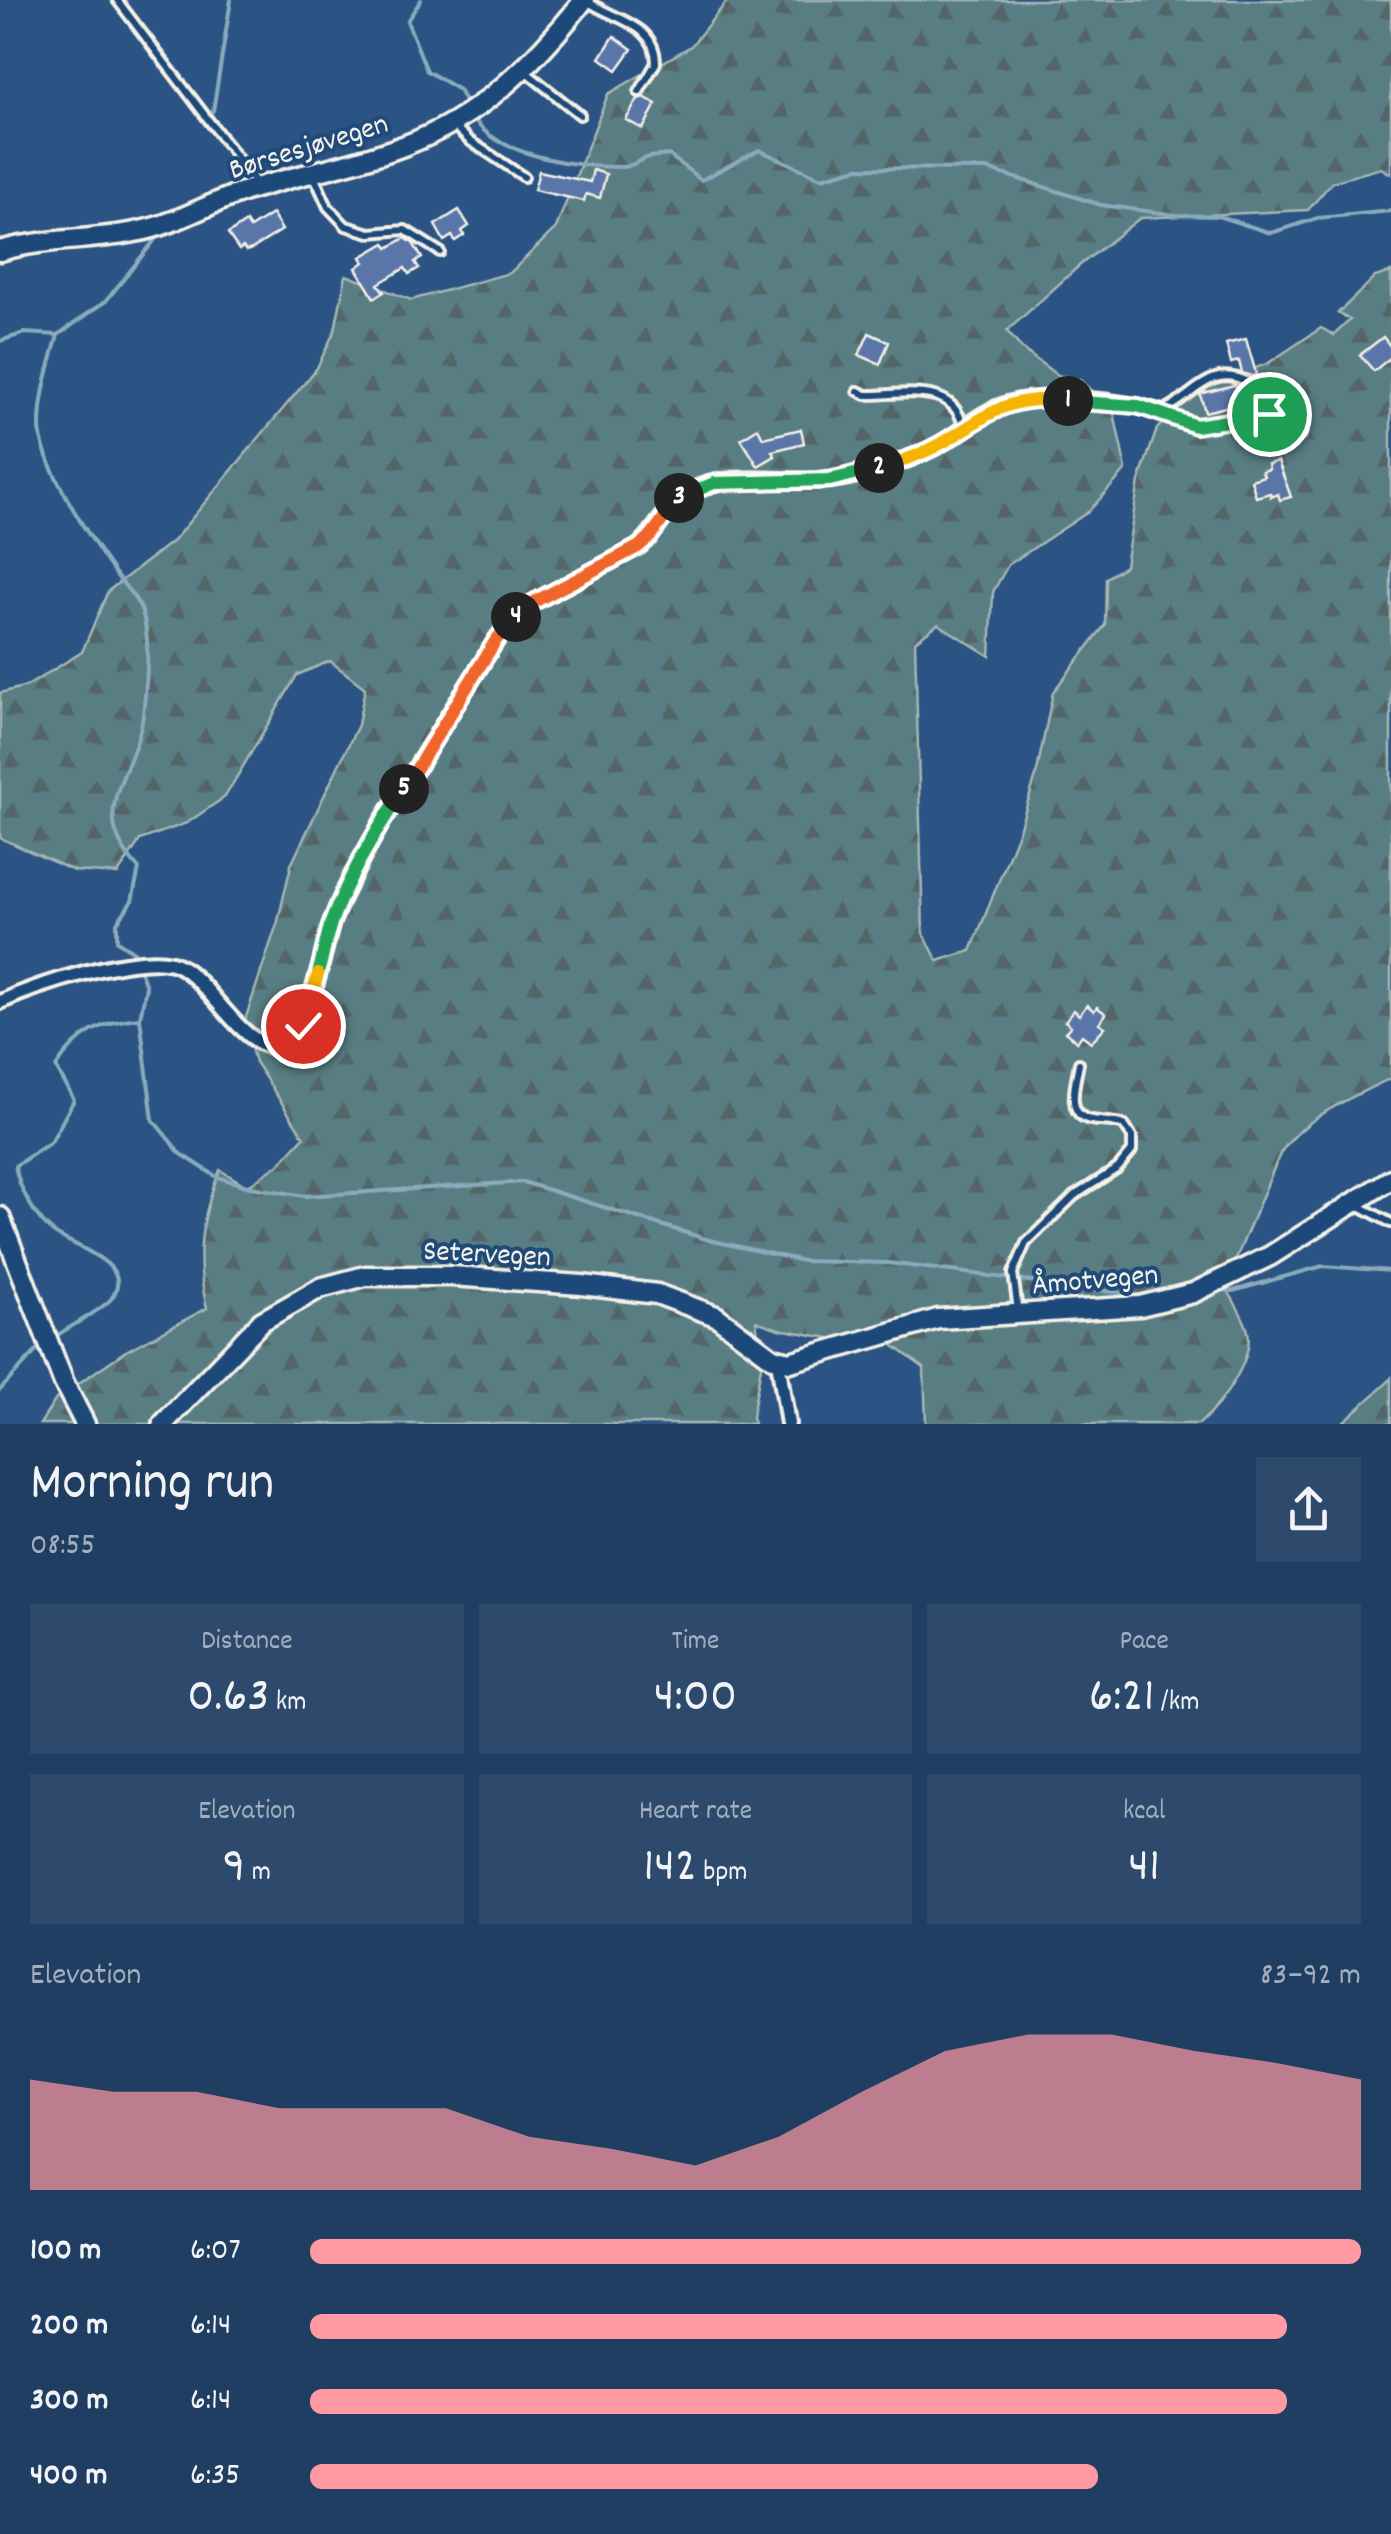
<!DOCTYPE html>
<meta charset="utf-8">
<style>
body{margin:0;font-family:Dekko,sans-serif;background:#2d496b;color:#f1f3f6;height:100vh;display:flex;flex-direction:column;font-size:38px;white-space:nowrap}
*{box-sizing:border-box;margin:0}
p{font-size:32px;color:#a2aebe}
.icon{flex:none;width:55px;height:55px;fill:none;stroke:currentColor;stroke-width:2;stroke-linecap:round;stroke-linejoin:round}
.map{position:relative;height:1424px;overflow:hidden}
.drawer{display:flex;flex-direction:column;background:#203e62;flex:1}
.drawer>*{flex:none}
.pin{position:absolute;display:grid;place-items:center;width:85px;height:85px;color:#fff;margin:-42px;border:5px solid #fff;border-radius:50%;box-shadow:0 2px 10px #0007}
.km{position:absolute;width:50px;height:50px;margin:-25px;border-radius:50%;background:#222;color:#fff;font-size:28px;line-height:50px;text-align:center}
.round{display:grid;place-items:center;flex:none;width:105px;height:105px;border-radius:0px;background:#2d496b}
.overview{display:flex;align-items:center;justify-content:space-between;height:170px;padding:0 30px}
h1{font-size:55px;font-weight:600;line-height:75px}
.stats{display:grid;grid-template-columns:repeat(3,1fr);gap:15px;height:170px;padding:10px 30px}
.stats div{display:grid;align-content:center;border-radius:0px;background:#2d496b;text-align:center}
.stats b{font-size:50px;font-weight:600}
.stats small{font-size:28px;font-weight:400}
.stats p{font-size:28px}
.chart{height:280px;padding:20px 30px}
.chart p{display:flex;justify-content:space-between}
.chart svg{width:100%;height:180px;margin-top:10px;fill:#ff9aa2;opacity:.7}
ul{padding:0 30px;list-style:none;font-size:32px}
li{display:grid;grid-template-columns:160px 120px 1fr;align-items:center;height:75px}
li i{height:25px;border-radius:12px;background:#ff9aa2}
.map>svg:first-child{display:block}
.forest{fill:url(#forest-firs);stroke:#a6b7b5;stroke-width:2.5}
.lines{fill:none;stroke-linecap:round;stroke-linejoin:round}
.stream{stroke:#8aabbc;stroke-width:4}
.building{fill:#5a76a8;stroke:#f4f1e8;stroke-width:2.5}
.lane-casing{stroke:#f4f1e8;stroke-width:14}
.street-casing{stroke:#f4f1e8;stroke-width:20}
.secondary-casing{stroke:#f4f1e8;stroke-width:25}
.lane{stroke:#1f4a7a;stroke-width:6}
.street{stroke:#1f4a7a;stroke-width:12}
.secondary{stroke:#1f4a7a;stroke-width:18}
.split-1-casing{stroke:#fff;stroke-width:20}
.split-2-casing{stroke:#fff;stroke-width:20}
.split-3-casing{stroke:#fff;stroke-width:20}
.split-4-casing{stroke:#fff;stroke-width:20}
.split-5-casing{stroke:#fff;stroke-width:20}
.split-6-casing{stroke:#fff;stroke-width:20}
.split-7-casing{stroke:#fff;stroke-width:20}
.split-1{stroke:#22a559;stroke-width:12}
.split-2{stroke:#f5b400;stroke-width:12}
.split-3{stroke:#22a559;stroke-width:12}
.split-4{stroke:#f0652b;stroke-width:12}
.split-5{stroke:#f0652b;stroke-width:12}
.split-6{stroke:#22a559;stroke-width:12}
.split-7{stroke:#f5b400;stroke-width:12}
.labels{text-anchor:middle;stroke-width:8;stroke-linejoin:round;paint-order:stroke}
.street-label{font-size:30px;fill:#f4f1e8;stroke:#1f4a7a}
</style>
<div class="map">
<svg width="1391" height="1424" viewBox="0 0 1391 1424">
<defs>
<pattern id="forest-firs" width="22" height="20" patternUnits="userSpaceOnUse" patternTransform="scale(2.5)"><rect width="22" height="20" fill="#597d82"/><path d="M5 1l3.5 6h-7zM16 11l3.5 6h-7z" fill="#526567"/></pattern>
</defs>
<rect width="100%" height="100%" fill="#2b5383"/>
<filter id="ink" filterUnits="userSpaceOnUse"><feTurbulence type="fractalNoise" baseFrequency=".01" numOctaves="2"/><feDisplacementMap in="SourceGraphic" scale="20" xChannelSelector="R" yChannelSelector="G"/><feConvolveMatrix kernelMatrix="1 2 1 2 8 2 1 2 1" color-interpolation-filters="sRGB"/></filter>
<g filter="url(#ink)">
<g class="forest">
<path d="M728 0H1391V174L1381 168 1332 182 1308 210 1140 218 1080 265 1007 331 1022 349 1057 375 1080 380 1114 413 1126 470 1088 512 1008 565 993 592 990 656 938 624 915 641 923 933 938 961 971 951 1019 830 1036 776 1053 692 1105 625 1106 578 1125 566 1139 481 1157 429 1190 392 1267 364 1321 328 1334 335 1350 320 1338 313 1375 277 1391 272V1078C1353 1097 1303 1117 1280 1154L1225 1285C1232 1299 1242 1313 1247 1328 1257 1357 1220 1406 1199 1424H926L924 1368 871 1329 835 1339 779 1329 756 1321 762 1361 752 1417 754 1424H40L56 1399 124 1352 207 1308C194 1257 201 1218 220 1170L247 1186 278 1165 304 1137 255 1062 244 1023 278 921 291 865 358 725 365 688 330 661 297 675 225 797 187 823 140 840 118 874 74 871 0 838V693L27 686 82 652 108 591 173 541 317 368 335 330 346 275 411 300 510 273 556 228 608 94 691 46Z"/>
<path d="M1391 1378V1424H1341L1387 1383Z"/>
</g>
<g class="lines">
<g class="stream">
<path d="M421 0 407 21 427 71 459 90 468 107"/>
<path d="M213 111 231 0"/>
<path d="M472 115C492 156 582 168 624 167 633 166 637 161 646 158 652 156 662 156 669 155L701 180 759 150 821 178 858 168 987 169 1101 205 1176 215 1218 216 1271 233 1318 218 1391 211"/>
<path d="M0 341 25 333 58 335"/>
<path d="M136 958 134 952 117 941V923L132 901 139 869C83 809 135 777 143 715 146 684 152 638 141 609 135 595 123 585 114 572 92 541 39 462 40 425 40 395 50 364 58 335L106 301 154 241"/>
<path d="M140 1018 153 1120 180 1153 217 1177 250 1187 305 1196 523 1182 709 1240 803 1261 888 1263 1145 1296"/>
<path d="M1214 1290 1233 1291 1323 1266 1391 1271"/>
<path d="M53 1338C67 1328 101 1311 111 1299 138 1263 70 1246 53 1232 35 1218 19 1188 15 1166L51 1142 74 1100 56 1067C77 1034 101 1021 140 1018L146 987 139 967"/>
<path d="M0 1390 41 1346"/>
</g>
</g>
<g class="building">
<path d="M614 36 632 49 617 70 600 58Z"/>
<path d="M644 97 656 104 643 129 626 120 638 99Z"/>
<path d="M593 170 606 174 600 198 586 194 584 201 534 190 539 171 590 182Z"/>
<path d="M459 210 469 226 462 231 464 235 455 241 452 236 444 241 435 225Z"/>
<path d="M272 214 282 230 252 249 246 251 243 247 239 250 228 234 246 222 250 228Z"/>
<path d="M405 238 413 243 422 258 415 262 419 268 409 274 405 268 378 284 384 292 374 298 356 268 364 262 361 257 385 243 388 248Z"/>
<path d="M869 333 889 342 880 364 859 355Z"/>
<path d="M1383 337 1391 347V357L1374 371 1360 355Z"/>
<path d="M1246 339 1255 370 1256 375 1251 376 1242 373 1239 361 1231 363 1226 344Z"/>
<path d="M1234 385 1251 393 1257 404 1244 408 1242 403 1205 412 1200 394Z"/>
<path d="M758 428 763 438 801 429 804 443 772 451 775 456 758 466 741 439Z"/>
<path d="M1278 461 1291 497 1280 500 1278 494 1271 497 1270 493 1256 497 1251 480 1264 476 1262 471 1269 469 1268 464Z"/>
<path d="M1087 1005 1094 1011 1097 1007 1106 1014 1099 1023 1105 1027 1091 1042 1082 1035 1077 1042 1065 1032 1071 1026 1065 1021 1074 1010 1079 1015Z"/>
</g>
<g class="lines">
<defs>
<g id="lane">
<path d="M117 0 258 185"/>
<path d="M587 1C614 20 656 23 656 63L639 92"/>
<path d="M525 71 580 115"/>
<path d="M453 125 470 141 524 177"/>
<path d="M313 174 328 207 346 226 370 233 405 230 440 252"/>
<path d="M858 391 866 395C902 395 953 382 963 426"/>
<path d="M1160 412C1192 400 1209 362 1247 382 1261 389 1265 398 1269 414"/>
<path d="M1160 413 1196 426 1277 412 1298 415 1305 420 1301 435"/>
<path d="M1356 1204 1391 1223"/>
<path d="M1018 1311 1013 1273 1026 1243 1074 1196 1118 1168 1132 1151V1137L1124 1125C1113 1121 1103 1122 1091 1120 1064 1115 1076 1082 1079 1063"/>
</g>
<g id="street">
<path d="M0 1002C37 985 132 954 172 963 215 974 266 1107 308 1013L332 922 343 896 381 823 503 630 534 602 638 547C657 531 667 502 690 491 739 467 798 489 849 477 880 470 914 459 942 443 963 430 983 411 1008 404 1043 392 1124 401 1159 412"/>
<path d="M778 1361 788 1424"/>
</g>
<g id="secondary">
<path d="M0 251C45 238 90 241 135 232 176 225 210 202 249 190 300 174 353 165 403 146 480 118 534 63 584 0"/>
<path d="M0 1217 64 1383 85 1424"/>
<path d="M163 1424 262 1321 320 1288 365 1276H451L582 1285 657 1294 716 1316 773 1358 790 1362 938 1319 1140 1306 1193 1293 1270 1256 1391 1179"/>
</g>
</defs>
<use href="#lane" class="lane-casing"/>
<use href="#street" class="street-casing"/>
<use href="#secondary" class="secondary-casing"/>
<use href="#lane" class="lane"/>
<use href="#street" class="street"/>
<use href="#secondary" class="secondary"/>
</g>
</g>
<g class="lines" filter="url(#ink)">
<defs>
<path id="split-1" d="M1068 401 1138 406 1196 426 1269 414"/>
<path id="split-2" d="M879 468C894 463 910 459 924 452 984 425 993 393 1068 401"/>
<path id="split-3" d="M679 498 714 483 830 480 879 468"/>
<path id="split-4" d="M516 617 534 602 638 547 650 537 679 498"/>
<path id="split-5" d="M404 789 496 640 516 617"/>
<path id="split-6" d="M318 974C323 956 326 938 332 920 349 875 377 829 404 789"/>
<path id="split-7" d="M303 1026 318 974"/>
</defs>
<use href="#split-1" class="split-1-casing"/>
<use href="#split-2" class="split-2-casing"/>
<use href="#split-3" class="split-3-casing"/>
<use href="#split-4" class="split-4-casing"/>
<use href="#split-5" class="split-5-casing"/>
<use href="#split-6" class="split-6-casing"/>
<use href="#split-7" class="split-7-casing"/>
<use href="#split-1" class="split-1"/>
<use href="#split-2" class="split-2"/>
<use href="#split-3" class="split-3"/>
<use href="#split-4" class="split-4"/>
<use href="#split-5" class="split-5"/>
<use href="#split-6" class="split-6"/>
<use href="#split-7" class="split-7"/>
</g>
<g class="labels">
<g class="street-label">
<text transform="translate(308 145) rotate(-17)" y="10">Børsesjøvegen</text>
<text transform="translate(487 1252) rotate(3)" y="10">Setervegen</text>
<text transform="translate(1095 1278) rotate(-5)" y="10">Åmotvegen</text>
</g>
</g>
</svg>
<div class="pin" style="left:1269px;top:414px;background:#1e9e55"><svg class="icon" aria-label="arrive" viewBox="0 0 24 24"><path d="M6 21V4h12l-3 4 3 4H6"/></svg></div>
<div class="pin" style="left:303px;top:1026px;background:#d93025"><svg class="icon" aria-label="check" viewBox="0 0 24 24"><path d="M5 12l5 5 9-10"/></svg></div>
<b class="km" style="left:1068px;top:401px">1</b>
<b class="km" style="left:879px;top:468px">2</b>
<b class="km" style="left:679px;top:498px">3</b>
<b class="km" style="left:516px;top:617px">4</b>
<b class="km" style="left:404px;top:789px">5</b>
</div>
<section class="drawer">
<div class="overview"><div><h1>Morning run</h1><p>08:55</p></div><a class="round"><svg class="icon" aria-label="share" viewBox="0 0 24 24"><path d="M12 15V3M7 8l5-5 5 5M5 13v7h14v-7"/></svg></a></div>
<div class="stats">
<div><p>Distance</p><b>0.63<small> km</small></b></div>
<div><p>Time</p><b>4:00</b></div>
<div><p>Pace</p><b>6:21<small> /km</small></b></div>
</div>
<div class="stats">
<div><p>Elevation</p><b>9<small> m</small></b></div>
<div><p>Heart rate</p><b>142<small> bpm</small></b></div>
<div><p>kcal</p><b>41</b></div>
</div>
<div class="chart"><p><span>Elevation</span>83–92 m</p>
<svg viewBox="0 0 160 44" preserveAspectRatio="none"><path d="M0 44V17L10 20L20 20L30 24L40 24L50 24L60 31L70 34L80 38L90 31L100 20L110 10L120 6L130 6L140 10L150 13L160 17V44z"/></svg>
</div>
<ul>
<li><b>100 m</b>6:07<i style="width:100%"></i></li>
<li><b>200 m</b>6:14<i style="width:93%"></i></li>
<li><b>300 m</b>6:14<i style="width:93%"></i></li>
<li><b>400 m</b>6:35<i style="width:75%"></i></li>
</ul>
</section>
